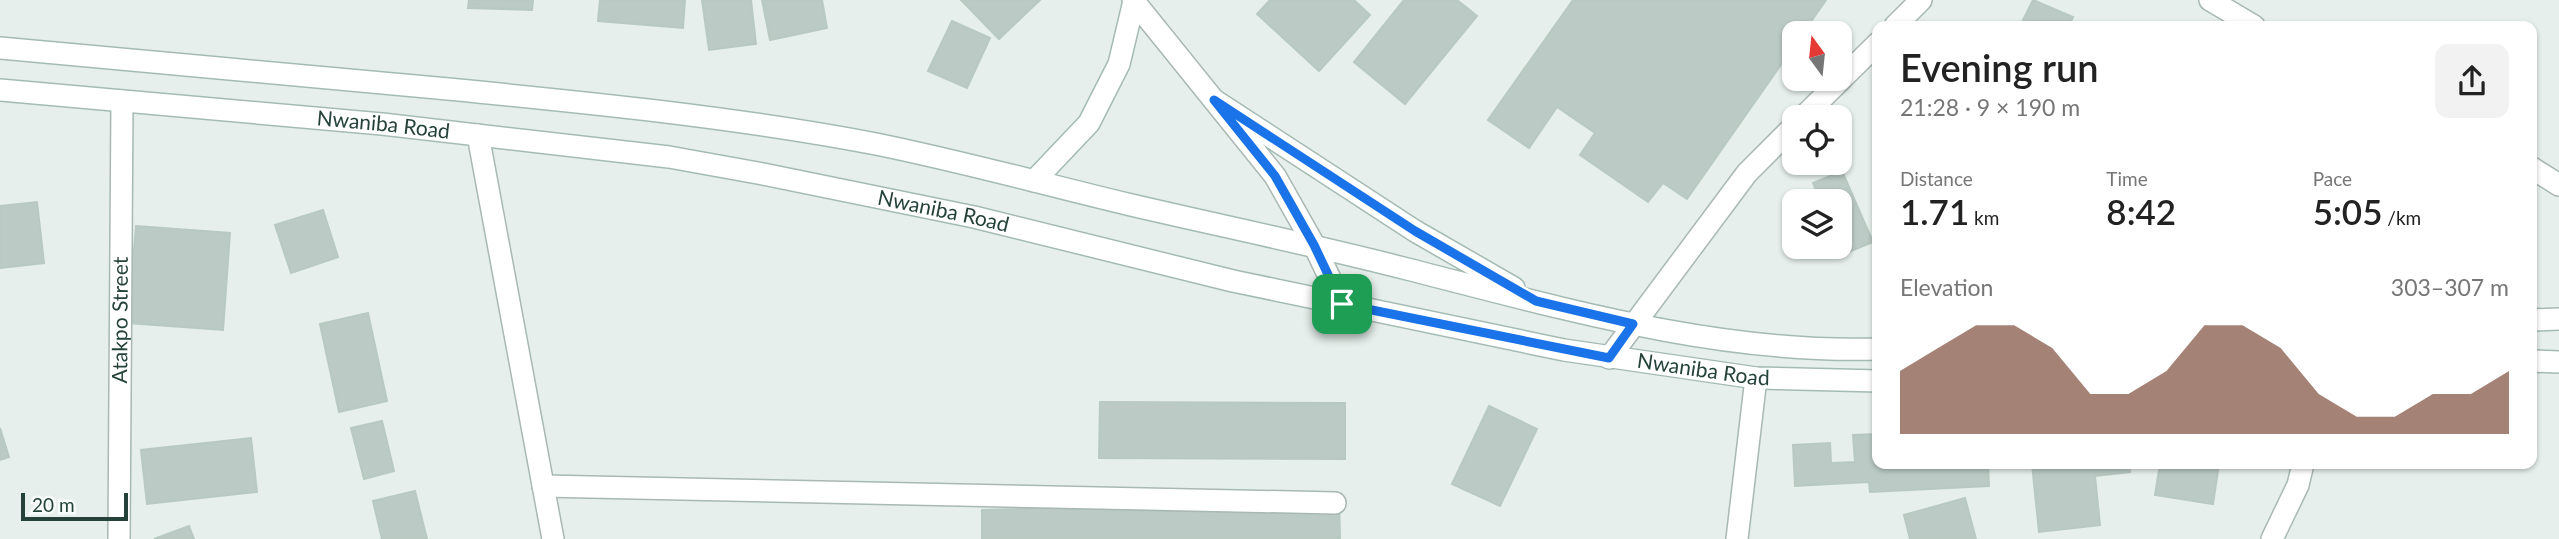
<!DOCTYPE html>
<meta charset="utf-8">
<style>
body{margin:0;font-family:Lato,sans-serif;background:#f2f2f2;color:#222;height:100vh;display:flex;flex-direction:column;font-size:26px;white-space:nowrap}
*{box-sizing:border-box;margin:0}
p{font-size:23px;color:#767676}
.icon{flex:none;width:38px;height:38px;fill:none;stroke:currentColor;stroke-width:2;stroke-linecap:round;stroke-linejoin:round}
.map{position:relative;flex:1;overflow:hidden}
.drawer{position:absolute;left:1872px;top:21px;width:665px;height:448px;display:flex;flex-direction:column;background:#fff;border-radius:14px;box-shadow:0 2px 5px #0004}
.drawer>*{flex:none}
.needle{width:46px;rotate:345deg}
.fabs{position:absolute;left:1782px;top:21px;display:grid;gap:14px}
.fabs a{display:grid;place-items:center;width:70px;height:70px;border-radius:14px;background:#fff;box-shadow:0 2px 5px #0004;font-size:35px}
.scale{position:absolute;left:21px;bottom:18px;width:107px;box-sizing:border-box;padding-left:7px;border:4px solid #24423a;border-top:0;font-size:19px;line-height:24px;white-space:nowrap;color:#24423a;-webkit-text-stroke:5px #f7fbf9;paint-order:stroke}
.pin{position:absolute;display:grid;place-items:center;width:60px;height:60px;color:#fff;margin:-30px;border-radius:14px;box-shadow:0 4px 10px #0006}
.round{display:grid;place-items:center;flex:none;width:74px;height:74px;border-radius:14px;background:#f2f2f2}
.overview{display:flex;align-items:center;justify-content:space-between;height:119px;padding:0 28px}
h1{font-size:38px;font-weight:600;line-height:52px}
.figures{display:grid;grid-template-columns:repeat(3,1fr);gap:10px;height:119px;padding:7px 28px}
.figures div{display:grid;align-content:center}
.figures b{font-size:35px;font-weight:600}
.figures small{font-size:19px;font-weight:400}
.figures p{font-size:19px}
.chart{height:196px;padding:14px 28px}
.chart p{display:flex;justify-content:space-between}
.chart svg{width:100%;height:126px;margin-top:7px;fill:#804e3d;opacity:.7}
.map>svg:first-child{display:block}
.building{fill:#bbcac4;stroke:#b8c9c2;stroke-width:2}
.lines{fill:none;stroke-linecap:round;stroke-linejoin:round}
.minor-casing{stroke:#a8b8b2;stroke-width:24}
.tertiary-casing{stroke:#a8b8b2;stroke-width:24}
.secondary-casing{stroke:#a4bbb3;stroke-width:24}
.minor{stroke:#fff;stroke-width:21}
.tertiary{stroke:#fff;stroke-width:21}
.secondary{stroke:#fff;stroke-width:21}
.route-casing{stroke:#fff;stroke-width:14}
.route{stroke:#1a73e8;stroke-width:9}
.labels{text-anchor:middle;stroke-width:7;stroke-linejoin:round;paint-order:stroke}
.street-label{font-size:21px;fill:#24423a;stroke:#f7fbf9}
</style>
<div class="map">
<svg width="2559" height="539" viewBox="0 0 2559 539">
<rect width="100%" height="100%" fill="#e6efeb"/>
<g class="building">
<path d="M469 0H533L532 10 468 8Z"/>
<path d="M600 0H685L683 28 598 21Z"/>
<path d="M702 0H751L756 44 709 50Z"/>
<path d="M762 0H822L827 28 770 40Z"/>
<path d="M961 0H1040L999 39Z"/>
<path d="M1270 0H1354L1370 15 1319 71 1257 14Z"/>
<path d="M1404 0H1457L1477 16 1405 104 1354 62Z"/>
<path d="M1573 0H1826L1803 33H1794V46L1687 199 1663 183 1648 202 1580 155 1595 133 1557 107 1529 148 1488 120Z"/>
<path d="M2033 0 2073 17 2069 26H2020Z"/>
<path d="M952 21 990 38 967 88 928 71Z"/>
<path d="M1842 171 1873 242 1844 254 1839 244V201H1821L1813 183Z"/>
<path d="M37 202 44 263 0 268V206Z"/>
<path d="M323 210 338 257 291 273 275 225Z"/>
<path d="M136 226 230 233 223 330 128 323Z"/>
<path d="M368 313 387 401 339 412 320 324Z"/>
<path d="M1100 402 1345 403V459L1099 458Z"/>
<path d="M1489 406 1537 429 1500 506 1452 484Z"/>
<path d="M382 421 394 471 364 479 351 428Z"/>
<path d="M0 428 9 457 0 460Z"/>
<path d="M1878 434V464H1988L1989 486 1870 492 1869 482 1795 486 1793 445 1830 443 1831 463 1855 462 1853 435Z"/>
<path d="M251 438 257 492 147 504 141 450Z"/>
<path d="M2032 464H2129L2130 472 2095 476 2100 525 2039 532Z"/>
<path d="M2160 464H2219L2213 504 2155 495Z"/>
<path d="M415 491 427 539H382L373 501Z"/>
<path d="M1965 498 1976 539H1910L1904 515Z"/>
<path d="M1339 499 1340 539H982V510Z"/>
<path d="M189 526 194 539H154Z"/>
</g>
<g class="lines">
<defs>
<g id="minor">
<path d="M2210 0 2254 26"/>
<path d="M1895 26 1921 0"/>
<path d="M1803 117 1878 43"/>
<path d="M478 135 553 539"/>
<path d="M2532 168 2559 185"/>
<path d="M1609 358 1747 173 1794 126"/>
<path d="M543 486 1335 503"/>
<path id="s1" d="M119 539 122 101"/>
<path d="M1737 539 1756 378"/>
</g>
<g id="tertiary">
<path d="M1133 0 1275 176 1314 245 1342 304"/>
<path d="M2272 539 2298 485 2303 464"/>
</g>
<g id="secondary">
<path d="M0 48C149 62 299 75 448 89 591 103 734 117 876 144 960 161 1044 184 1127 204 1221 226 1314 245 1407 269 1561 308 1718 354 1878 349"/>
<path id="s2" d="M0 90 382 124 669 157 763 174 974 217 1233 281 1564 350 1756 378 1878 381"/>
<path d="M1214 100 1415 231 1514 288"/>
<path d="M1034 181 1089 123 1119 64 1134 1"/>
<path d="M2532 320 2559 319"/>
<path d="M2532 361 2559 362"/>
</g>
</defs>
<use href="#minor" class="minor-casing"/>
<use href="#tertiary" class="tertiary-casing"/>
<use href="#secondary" class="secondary-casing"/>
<use href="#minor" class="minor"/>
<use href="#tertiary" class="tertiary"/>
<use href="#secondary" class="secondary"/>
</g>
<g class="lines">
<defs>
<path id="route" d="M1214 100 1415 231 1536 301 1633 324 1609 358 1342 304 1314 245 1275 176Z"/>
</defs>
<use href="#route" class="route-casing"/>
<use href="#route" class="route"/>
</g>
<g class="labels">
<g class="street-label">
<text dy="7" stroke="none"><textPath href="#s2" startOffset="385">Nwaniba Road</textPath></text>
<text dy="7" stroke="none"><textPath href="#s2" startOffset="952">Nwaniba Road</textPath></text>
<text dy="7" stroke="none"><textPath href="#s1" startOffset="219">Atakpo Street</textPath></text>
<text dy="7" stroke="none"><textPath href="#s2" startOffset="1729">Nwaniba Road</textPath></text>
</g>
</g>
</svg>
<div class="fabs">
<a><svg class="needle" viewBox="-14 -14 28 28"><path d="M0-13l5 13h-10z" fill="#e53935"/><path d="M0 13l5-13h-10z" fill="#767676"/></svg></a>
<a><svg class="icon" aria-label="locate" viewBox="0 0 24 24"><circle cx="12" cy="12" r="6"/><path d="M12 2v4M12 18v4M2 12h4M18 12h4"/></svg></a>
<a><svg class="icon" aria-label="layers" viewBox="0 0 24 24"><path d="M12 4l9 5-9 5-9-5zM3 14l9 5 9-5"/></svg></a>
</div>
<div class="scale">20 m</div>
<div class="pin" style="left:1342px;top:304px;background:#1e9e55"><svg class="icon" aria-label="arrive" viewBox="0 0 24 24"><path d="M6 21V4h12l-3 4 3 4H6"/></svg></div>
<section class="drawer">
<div class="overview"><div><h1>Evening run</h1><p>21:28 · 9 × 190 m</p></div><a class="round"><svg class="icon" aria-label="share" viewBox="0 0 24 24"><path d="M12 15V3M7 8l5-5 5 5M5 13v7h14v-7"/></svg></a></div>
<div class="figures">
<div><p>Distance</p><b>1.71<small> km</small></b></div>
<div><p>Time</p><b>8:42</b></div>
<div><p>Pace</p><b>5:05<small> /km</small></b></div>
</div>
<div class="chart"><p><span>Elevation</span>303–307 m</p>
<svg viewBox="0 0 160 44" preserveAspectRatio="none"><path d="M0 44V22L10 14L20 6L30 6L40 14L50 30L60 30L70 22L80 6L90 6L100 14L110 30L120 38L130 38L140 30L150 30L160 22V44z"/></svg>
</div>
</section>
</div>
